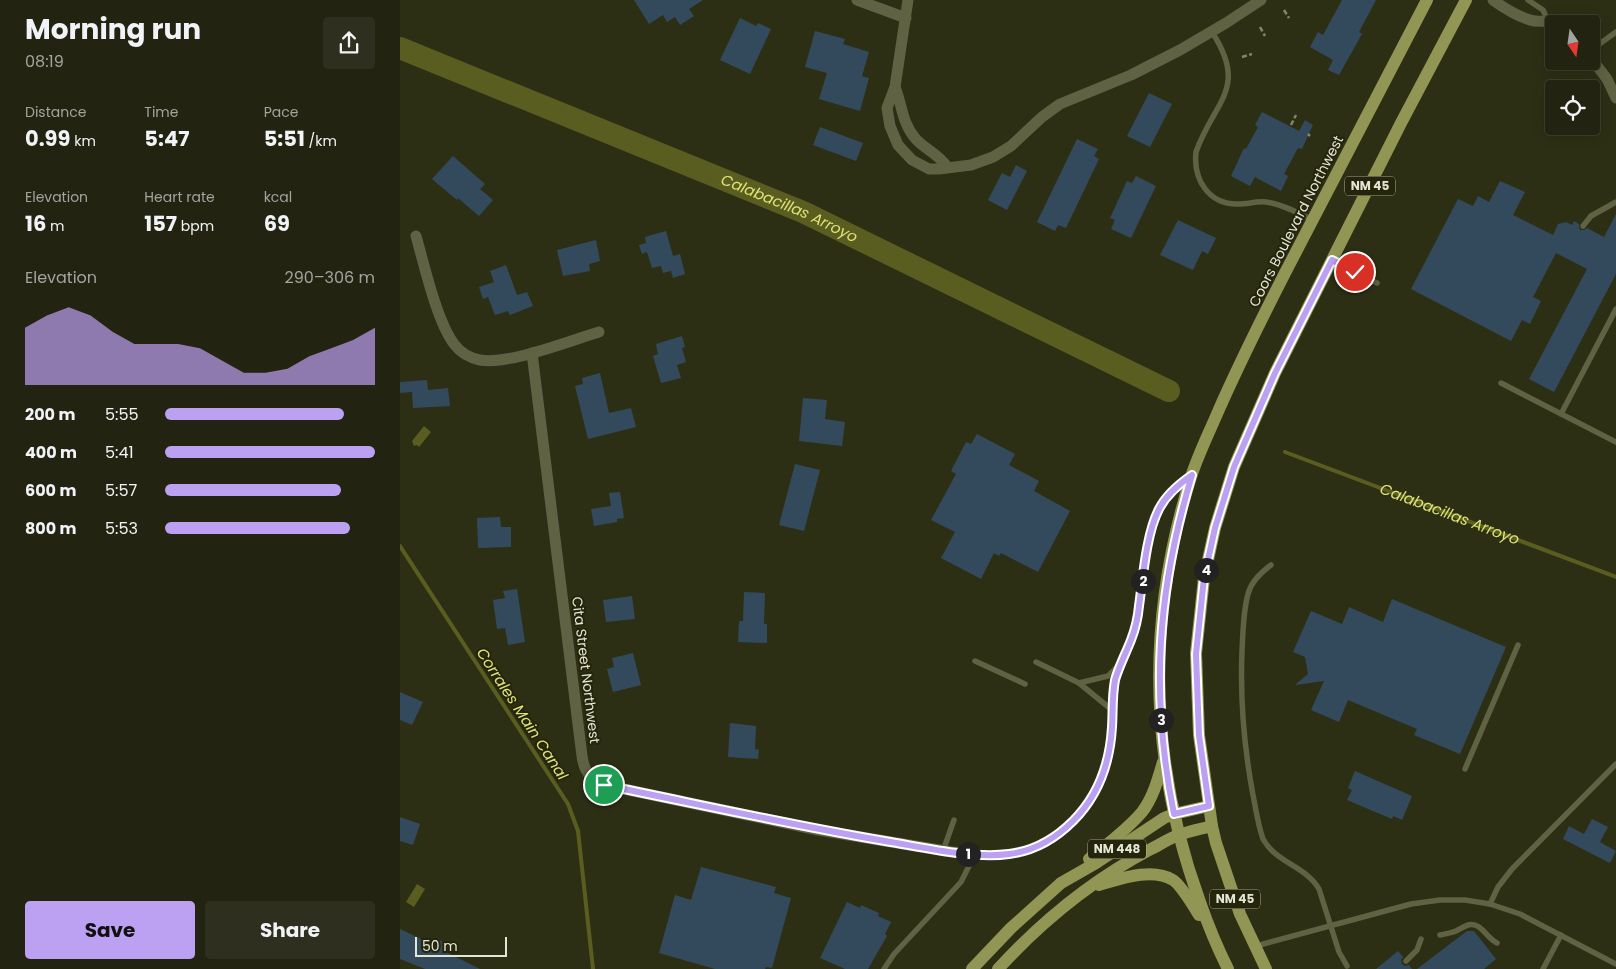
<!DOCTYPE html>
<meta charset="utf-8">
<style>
body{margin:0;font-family:Poppins,sans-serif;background:#2e2f1e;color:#f1f3f6;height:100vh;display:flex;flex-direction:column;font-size:19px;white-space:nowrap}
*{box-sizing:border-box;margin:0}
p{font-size:16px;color:#a2a49f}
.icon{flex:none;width:28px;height:28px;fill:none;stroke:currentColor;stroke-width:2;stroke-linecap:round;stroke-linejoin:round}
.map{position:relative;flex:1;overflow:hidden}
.drawer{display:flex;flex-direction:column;background:#222310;width:400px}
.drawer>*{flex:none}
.needle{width:32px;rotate:167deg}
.buttons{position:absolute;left:1145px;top:15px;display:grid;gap:10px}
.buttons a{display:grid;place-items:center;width:55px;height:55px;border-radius:5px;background:#222310;box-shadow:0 2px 12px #0003,0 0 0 1px #3f4030;font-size:25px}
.scale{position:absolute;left:15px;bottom:12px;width:92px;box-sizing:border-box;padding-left:5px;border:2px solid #e3e5d5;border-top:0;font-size:14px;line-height:18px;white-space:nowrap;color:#e3e5d5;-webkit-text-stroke:4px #24250b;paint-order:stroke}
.pin{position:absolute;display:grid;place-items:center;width:42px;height:42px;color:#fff;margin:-21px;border:2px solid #fff;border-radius:50%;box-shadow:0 1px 5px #0007}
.km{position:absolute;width:25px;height:25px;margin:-12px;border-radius:50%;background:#222;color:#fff;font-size:14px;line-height:25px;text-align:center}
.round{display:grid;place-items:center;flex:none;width:52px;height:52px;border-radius:5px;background:#2e2f1e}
.summary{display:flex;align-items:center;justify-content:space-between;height:85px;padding:0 25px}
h1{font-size:28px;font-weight:700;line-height:38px}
.figures{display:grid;grid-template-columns:repeat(3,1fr);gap:8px;height:85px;padding:5px 25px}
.figures div{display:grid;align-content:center}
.figures b{font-size:21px;font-weight:700}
.figures small{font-size:14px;font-weight:400}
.figures p{font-size:14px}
.chart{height:140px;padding:10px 25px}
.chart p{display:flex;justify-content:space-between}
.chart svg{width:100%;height:90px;margin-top:5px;fill:#bca0f2;opacity:.7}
.primary-button{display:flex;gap:10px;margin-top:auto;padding:10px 25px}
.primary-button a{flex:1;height:58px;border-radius:5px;background:#bca0f2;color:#111;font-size:20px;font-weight:700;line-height:58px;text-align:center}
.primary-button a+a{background:#2e2f1e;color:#f1f3f6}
ul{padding:0 25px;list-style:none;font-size:16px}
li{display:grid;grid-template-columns:80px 60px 1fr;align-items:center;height:38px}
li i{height:12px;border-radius:6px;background:#bca0f2}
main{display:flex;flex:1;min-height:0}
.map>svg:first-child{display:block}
.water{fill:#5a5d20}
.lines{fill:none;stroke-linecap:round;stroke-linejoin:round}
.stream{stroke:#5a5d20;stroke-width:4}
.river{stroke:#5a5d20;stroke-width:22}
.building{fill:#334a5d}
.path{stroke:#83856f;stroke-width:2.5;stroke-dasharray:5 2.5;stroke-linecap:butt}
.lane{stroke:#5f6243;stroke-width:5.5}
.street{stroke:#5f6243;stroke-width:11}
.primary{stroke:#929654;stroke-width:12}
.route-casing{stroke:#fff;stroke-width:10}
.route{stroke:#bca0f2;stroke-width:6}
.labels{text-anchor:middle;stroke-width:4;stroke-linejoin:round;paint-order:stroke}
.shield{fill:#24250b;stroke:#aaab98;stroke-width:1}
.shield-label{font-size:12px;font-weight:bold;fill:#e3e5d5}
.street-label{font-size:14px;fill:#e3e5d5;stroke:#24250b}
.water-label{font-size:15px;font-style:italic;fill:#dde375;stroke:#24250b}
</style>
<main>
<section class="drawer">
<div class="summary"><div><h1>Morning run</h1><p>08:19</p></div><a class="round"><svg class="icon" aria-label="share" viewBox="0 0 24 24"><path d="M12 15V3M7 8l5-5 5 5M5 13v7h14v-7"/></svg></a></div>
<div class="figures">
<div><p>Distance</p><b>0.99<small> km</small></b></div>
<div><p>Time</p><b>5:47</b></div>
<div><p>Pace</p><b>5:51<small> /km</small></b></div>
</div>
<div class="figures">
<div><p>Elevation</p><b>16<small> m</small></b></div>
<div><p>Heart rate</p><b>157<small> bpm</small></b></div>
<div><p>kcal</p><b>69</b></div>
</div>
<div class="chart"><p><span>Elevation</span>290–306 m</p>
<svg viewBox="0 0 160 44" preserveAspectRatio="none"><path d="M0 44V16L10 10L20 6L30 10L40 18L50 24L60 24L70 24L80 26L90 32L100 38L110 38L120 36L130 30L140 26L150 22L160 16V44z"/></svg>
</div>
<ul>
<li><b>200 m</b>5:55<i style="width:85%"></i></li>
<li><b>400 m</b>5:41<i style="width:100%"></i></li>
<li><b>600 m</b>5:57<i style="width:84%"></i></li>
<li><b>800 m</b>5:53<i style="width:88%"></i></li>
</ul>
<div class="primary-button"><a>Save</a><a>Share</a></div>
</section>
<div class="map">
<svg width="1216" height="969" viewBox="0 0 1216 969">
<rect width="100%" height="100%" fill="#2d2f15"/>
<g class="water">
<path d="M24 426 31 432 19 447 17 445 14 446 12 441Z"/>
<path d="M17 884 25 889 14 907 6 902Z"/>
</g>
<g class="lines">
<g class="stream">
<path id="s1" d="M885 452 1216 577"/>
<path d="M0 546 168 804 178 831 193 969"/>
</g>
<path class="river" id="s2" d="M0 48 403 212 769 391"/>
</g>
<g class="building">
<path d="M234 0H303L289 9 294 16 280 25 275 17 267 22 263 15 249 24Z"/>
<path d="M942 0H976L959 32 962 34 939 75 928 70 933 60 910 47 918 32 923 35Z"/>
<path d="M340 18 356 26 358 23 371 29 350 74 320 60Z"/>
<path d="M415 31 445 39 443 44 469 52 462 76 469 78 460 111 419 99 427 73 405 67Z"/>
<path d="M749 93 772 104 750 147 727 136Z"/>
<path d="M862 112 899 131 905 120 913 125 902 149 898 148 884 174 888 176 881 191 855 177 850 186 831 176 844 148 846 149 858 127 855 125Z"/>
<path d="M420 127 463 143 456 161 413 145Z"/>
<path d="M677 139 698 149 694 156 699 159 666 228 658 225 655 231 637 222Z"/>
<path d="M53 156 85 184 80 189 93 200 79 216 58 198 57 200 32 179Z"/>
<path d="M616 165 627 171 607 210 588 200 602 173 610 177Z"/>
<path d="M736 176 756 186 731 238 711 229 715 220 710 218 727 181 732 183Z"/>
<path d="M1100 181 1125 192 1113 215 1153 235 1158 224 1166 222 1172 225 1174 221 1179 224V227L1180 230H1184L1187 228 1204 237 1216 214V274L1154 392 1129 379 1187 269 1156 253 1133 297 1141 301 1130 324 1122 320 1111 341 1011 289 1058 199 1073 206 1078 196 1089 202Z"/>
<path d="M778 220 816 238 808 254 802 251 793 270 760 255Z"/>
<path d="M266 231 273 256 280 254 285 274 273 278 271 271 263 273 261 266 252 268 247 252 242 254 239 245 246 243 245 237Z"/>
<path d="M196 240 200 261 189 264 190 271 163 276 157 250Z"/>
<path d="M106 265 117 295 127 292 133 306 110 315 108 311 95 315 88 297 83 299 79 287 94 282 90 271Z"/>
<path d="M282 336 285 347 282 348 286 362 277 365 281 378 261 383 253 356 258 354 256 344Z"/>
<path d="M200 373 209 413 231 408 236 427 188 439 175 386 183 384 182 378Z"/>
<path d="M27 380 28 390 48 388 50 406 13 408 12 392 0 393V382Z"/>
<path d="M403 398 427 400 425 419 445 422 442 446 399 441Z"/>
<path d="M577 434 615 454 609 465 639 481 634 491 670 511 638 572 601 553 599 556 594 553 581 579 541 558 555 532 531 520 556 474 551 471 566 442 571 444Z"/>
<path d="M395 464 420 470 404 531 379 525Z"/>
<path d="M220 492 224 518 217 519V522L194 526 191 509 211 506 209 493Z"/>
<path d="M100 517 101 527H111V547L78 548 77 518Z"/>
<path d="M117 589 125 642 108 645 105 628 97 629 93 600 105 598 103 591Z"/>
<path d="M344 592 365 593 364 624H367V643L338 642 339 621H343Z"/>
<path d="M232 596 235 619 206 622 203 600Z"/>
<path d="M992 599 1106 647 1060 754 1014 735 1017 729 948 700 939 722 911 710 924 681 895 685 908 674 905 657 893 652 911 611 942 624 949 607 983 622Z"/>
<path d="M233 653 241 685 213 692 207 669 214 667 212 658Z"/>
<path d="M0 692 23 702 12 725 0 720Z"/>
<path d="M330 723 356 726 355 749 359 750 358 759 328 757Z"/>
<path d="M955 771 1012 796 1002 820 993 816 992 819 947 800 952 790 948 788Z"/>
<path d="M0 817 20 824 13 845 0 841Z"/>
<path d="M1192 819 1208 827 1200 842 1216 851 1210 863 1163 839 1169 826 1184 834Z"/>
<path d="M301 867 376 887 374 893 391 898 372 968 366 967 365 969H315L259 953 275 895 291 900Z"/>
<path d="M447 902 460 908 461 905 479 913 478 916 491 922 485 934 487 936 468 969H445L420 958Z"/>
<path d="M0 929 36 946 39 940 50 944 46 952 80 969H25L0 959Z"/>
<path d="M1067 931H1074L1096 959 1084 969H1017Z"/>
<path d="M998 951 1003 957 1001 960 1002 964 1005 966 1009 965 1012 969H976Z"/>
</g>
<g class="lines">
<g class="path">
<path d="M884 10 889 18"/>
<path d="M860 27 865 36"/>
<path d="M842 57 852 54"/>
<path d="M891 125 896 115"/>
<path d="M908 134 910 136"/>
</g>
<g class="lane">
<path d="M1128 0 1143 10 1148 21"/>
<path d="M812 32C849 89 814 101 796 152 793 180 809 205 839 204 848 204 856 201 866 202 882 204 898 213 913 220"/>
<path d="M1191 50 1216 32"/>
<path d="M1183 226 1191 216 1216 202"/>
<path d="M932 261 977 283"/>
<path d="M1101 383 1216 442"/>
<path d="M1161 414 1216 309"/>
<path d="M871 565C860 573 851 582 848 594 843 612 843 633 842 651 840 700 844 747 853 795 856 810 858 825 863 839 876 863 906 866 919 889L939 952 947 966"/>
<path d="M575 661 625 684"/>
<path d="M636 662 679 683 712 710"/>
<path d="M679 683 708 676 719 665"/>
<path d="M1065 769 1118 645"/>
<path d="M543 851 554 820"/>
<path d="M1090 904 1098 887 1112 869 1216 764"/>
<path d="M1040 935C1045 934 1051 933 1056 931 1064 927 1070 921 1079 927 1086 932 1089 939 1097 943"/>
<path d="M856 946 1011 904 1040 900H1065L1090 904 1120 914 1216 964"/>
<path d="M1006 961 1017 950 1021 939"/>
<path d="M484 969 494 954 561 882 575 854C595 854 613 855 632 850 667 839 704 789 709 753 712 734 710 715 713 696 714 686 716 676 719 666 723 654 731 644 734 631 741 604 743 577 748 549 750 536 753 521 759 509 766 496 778 485 790 476"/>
<path d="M1143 969 1161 935"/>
</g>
<g class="street">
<path d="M457 0 506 18"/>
<path d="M508 0 495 87 487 108 490 126 498 145 512 160 529 169H539L571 165 593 157 611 146 642 117 660 104 731 75 780 50 826 23 861 0"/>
<path d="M1093 0C1104 8 1117 16 1130 20 1139 23 1146 19 1154 24"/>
<path d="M1191 58 1207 79 1216 98"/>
<path d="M495 87C502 104 502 123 515 138 524 149 539 154 547 167"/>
<path d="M16 236C24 264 37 322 54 344 60 352 70 358 80 360 109 365 169 341 199 332"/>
<path d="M132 353 182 756C184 771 190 780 205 785L418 830 552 852 575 854"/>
</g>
<g class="primary">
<path d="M689 859C707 844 727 830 742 812 753 798 758 779 763 762"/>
<path d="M699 885C720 879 752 867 773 880 781 885 794 907 799 915"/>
<path d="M572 969 611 928 661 883 696 863 764 818 774 814 809 806"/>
<path d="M598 969C642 921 694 879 751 849 760 845 769 838 779 835 789 831 801 829 812 826"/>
<path d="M828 969C817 947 808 925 800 902 749 762 746 619 791 477 798 455 808 435 817 414 838 366 861 320 885 273 932 182 980 91 1027 0"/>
<path d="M866 969 840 914 816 843 812 826 799 735 796 653 804 578 815 528 834 467 875 373 1001 123 1066 0"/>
</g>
</g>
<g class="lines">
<defs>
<path id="route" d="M204 785C298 804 391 825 485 841 522 847 572 859 609 854 634 851 655 839 673 821 698 796 710 762 712 727 713 711 712 696 715 680 719 666 726 653 731 640 735 630 738 617 739 606 743 578 746 534 759 509 766 495 779 484 792 475 757 591 750 695 774 814L809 806 799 735 796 654 804 578 815 528 834 467 875 373 932 260 955 272"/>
</defs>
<use href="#route" class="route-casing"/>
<use href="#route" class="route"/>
</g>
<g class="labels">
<g class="shield">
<rect x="945" y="176.5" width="50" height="19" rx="4"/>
<rect x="688" y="839.5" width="58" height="19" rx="4"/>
<rect x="810" y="889.5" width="50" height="19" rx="4"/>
</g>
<g class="shield-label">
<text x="970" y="190">NM 45</text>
<text x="717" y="853">NM 448</text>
<text x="835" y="903">NM 45</text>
</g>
<g class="street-label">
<text transform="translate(896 221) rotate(-63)" y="5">Coors Boulevard Northwest</text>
<text transform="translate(186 670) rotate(83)" y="5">Cita Street Northwest</text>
</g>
<g class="water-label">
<text dy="5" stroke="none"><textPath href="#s2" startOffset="421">Calabacillas Arroyo</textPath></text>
<text dy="5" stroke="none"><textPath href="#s1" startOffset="176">Calabacillas Arroyo</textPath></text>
<text transform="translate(122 714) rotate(57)" y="5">Corrales Main Canal</text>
</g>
</g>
</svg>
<div class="buttons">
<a><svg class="needle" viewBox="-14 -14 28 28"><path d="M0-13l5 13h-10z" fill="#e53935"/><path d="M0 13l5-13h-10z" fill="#a2a49f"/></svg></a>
<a><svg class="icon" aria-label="locate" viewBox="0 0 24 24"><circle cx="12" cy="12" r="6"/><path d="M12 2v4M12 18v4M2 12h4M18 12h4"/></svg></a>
</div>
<div class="scale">50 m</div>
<div class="pin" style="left:204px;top:785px;background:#1e9e55"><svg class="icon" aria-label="arrive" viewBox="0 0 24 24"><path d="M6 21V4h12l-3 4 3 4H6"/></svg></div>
<div class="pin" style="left:955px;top:272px;background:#d93025"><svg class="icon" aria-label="check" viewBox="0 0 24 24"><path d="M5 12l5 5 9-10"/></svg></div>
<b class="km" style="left:568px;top:854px">1</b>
<b class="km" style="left:743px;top:581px">2</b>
<b class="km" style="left:761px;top:720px">3</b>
<b class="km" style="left:806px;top:570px">4</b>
</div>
</main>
